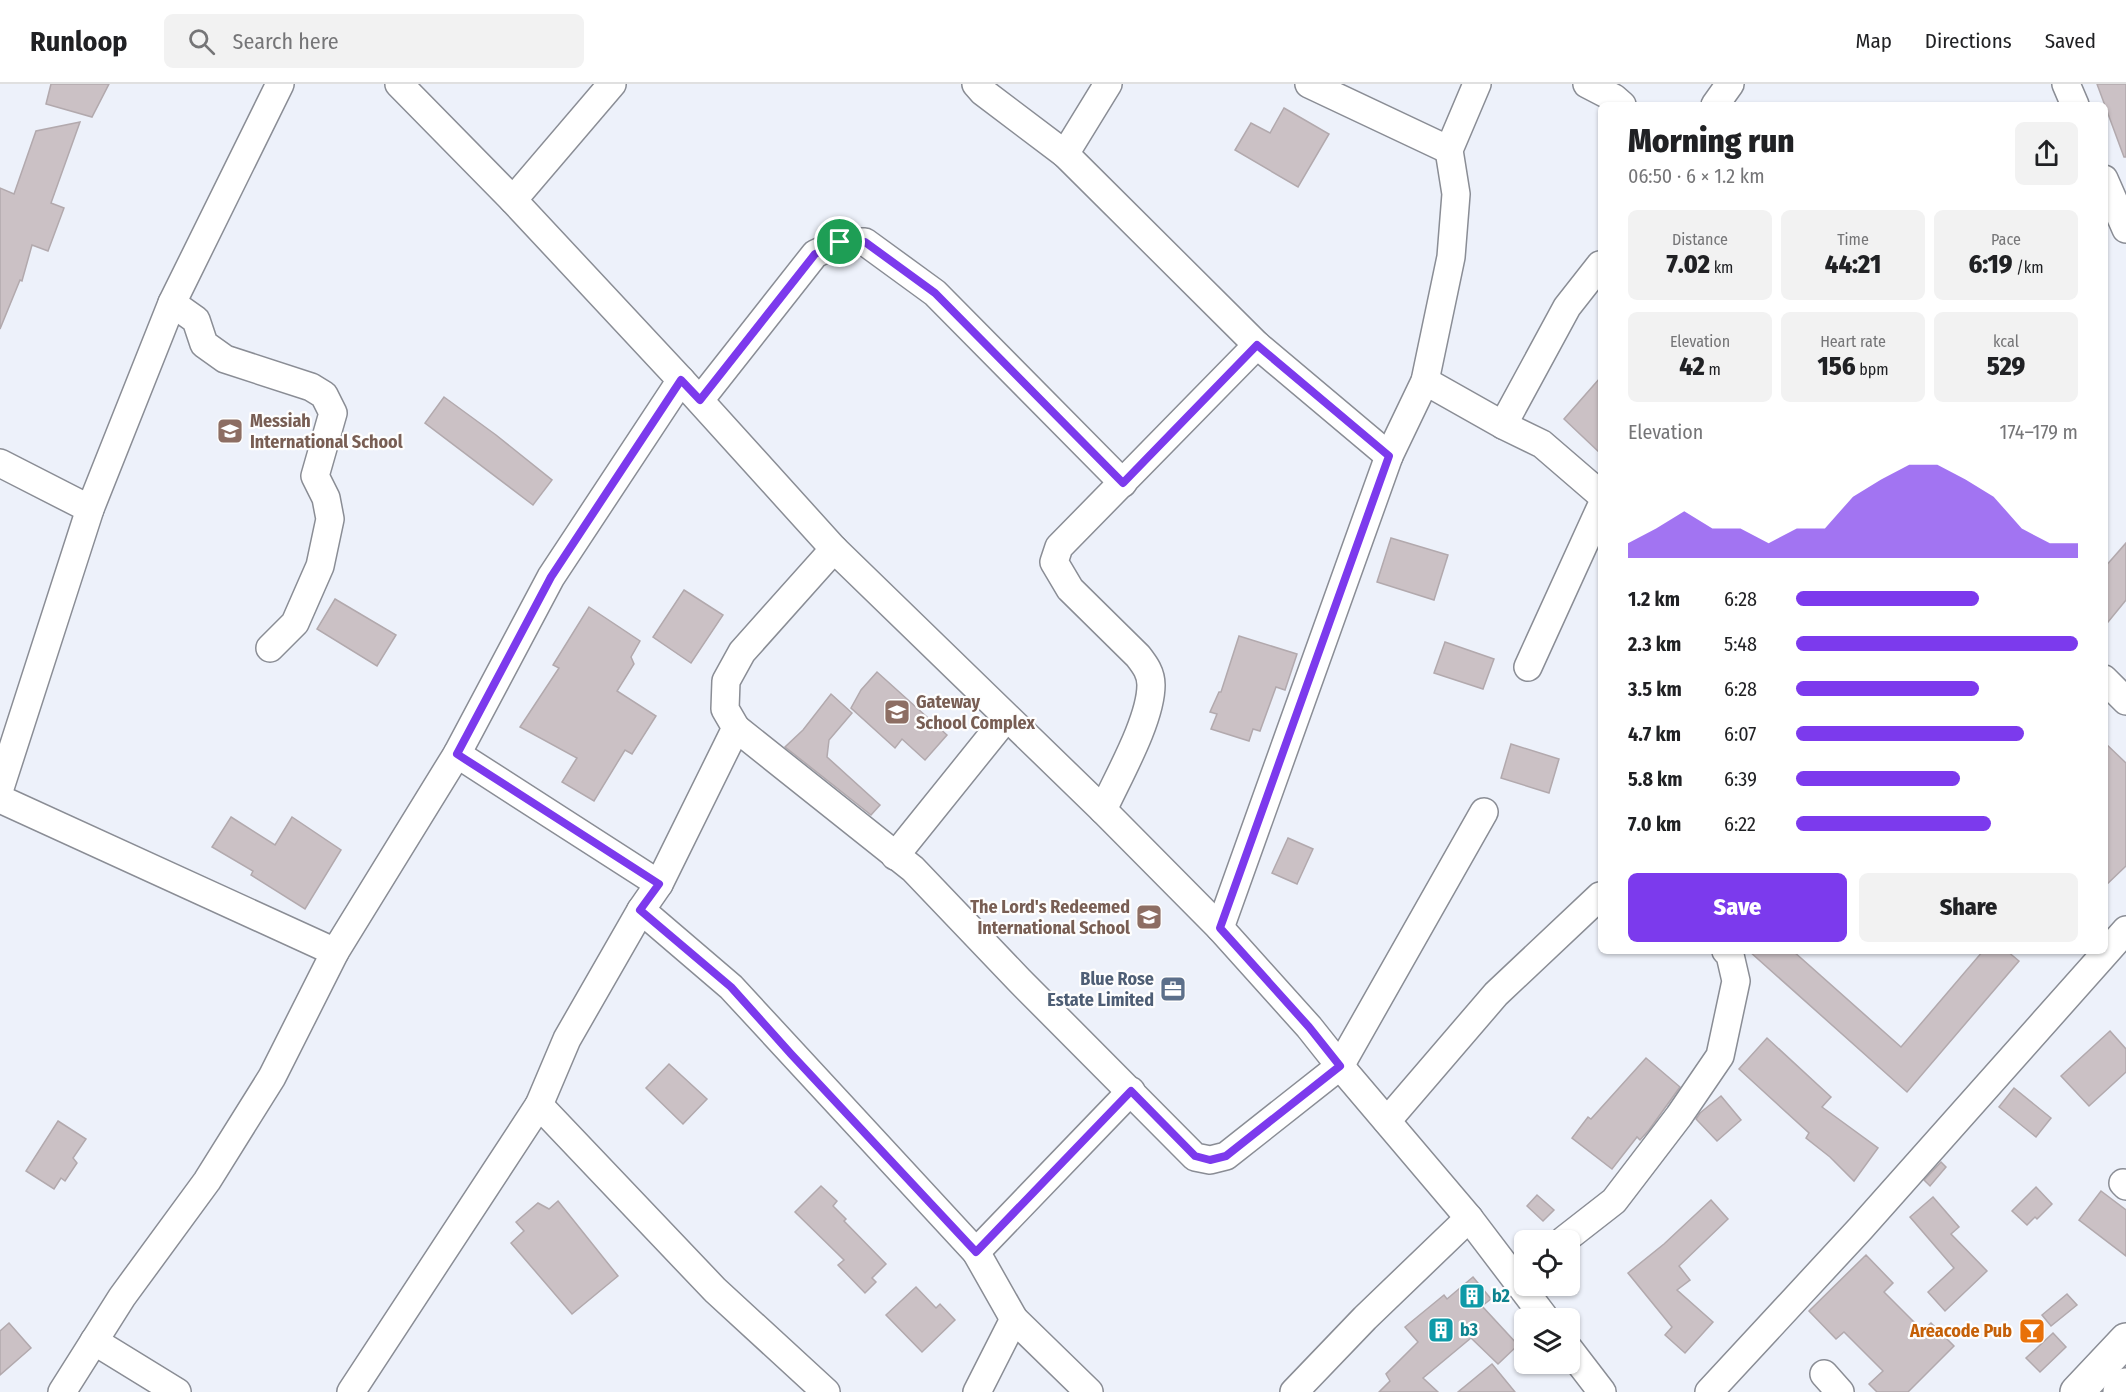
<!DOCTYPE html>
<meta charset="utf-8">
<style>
body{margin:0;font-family:"Fira Sans Condensed",sans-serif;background:#f2f2f2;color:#202124;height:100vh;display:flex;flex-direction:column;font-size:22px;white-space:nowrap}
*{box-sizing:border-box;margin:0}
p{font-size:20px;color:#757577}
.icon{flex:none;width:33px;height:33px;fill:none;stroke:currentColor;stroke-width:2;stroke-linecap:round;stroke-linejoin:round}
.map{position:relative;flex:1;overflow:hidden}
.side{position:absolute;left:1598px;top:18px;width:510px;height:852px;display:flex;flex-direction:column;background:#fff;border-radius:9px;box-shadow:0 2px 4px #0004}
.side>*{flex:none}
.buttons{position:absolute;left:1514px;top:1146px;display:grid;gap:12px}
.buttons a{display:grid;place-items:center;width:66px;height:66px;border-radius:9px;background:#fff;box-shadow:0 2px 4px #0004;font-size:30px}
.pin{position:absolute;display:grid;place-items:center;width:51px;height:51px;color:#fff;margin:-26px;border:3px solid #fff;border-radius:50%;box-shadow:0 2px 6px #0007}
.round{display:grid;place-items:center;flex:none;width:63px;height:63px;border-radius:9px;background:#f2f2f2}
.summary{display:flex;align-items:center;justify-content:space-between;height:102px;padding:0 30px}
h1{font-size:33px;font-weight:800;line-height:45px}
.stats{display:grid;grid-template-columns:repeat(3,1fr);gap:9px;height:102px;padding:6px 30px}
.stats div{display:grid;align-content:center;border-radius:9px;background:#f2f2f2;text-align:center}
.stats b{font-size:26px;font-weight:800}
.stats small{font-size:16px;font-weight:400}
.stats p{font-size:16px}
.chart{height:168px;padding:12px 30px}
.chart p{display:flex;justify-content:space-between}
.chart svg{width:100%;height:108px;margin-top:6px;fill:#7c3aed;opacity:.7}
.action{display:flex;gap:12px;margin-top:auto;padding:12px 30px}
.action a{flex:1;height:69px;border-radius:9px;background:#7c3aed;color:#fff;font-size:24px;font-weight:800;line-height:69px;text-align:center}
.action a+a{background:#f2f2f2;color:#202124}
ul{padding:0 30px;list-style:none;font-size:20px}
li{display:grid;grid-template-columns:96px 72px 1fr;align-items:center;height:45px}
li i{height:15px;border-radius:8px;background:#7c3aed}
header{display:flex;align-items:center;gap:36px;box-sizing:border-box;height:84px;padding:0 30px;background:#fff;border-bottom:2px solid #e0e0e0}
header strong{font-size:28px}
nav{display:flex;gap:33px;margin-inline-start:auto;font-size:21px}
.search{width:420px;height:54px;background:#f2f2f2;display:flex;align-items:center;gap:15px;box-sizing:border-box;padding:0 21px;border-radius:9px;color:#757577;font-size:22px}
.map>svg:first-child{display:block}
.building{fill:#cbc1c5;stroke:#b2a9ad;stroke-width:1.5}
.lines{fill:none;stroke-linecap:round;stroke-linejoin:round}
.minor-casing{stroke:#8a8d95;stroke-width:30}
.highway-casing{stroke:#8a8d95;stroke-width:36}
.minor{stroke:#fff;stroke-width:27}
.highway{stroke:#fff;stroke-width:33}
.route-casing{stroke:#fff;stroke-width:12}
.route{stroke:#7c3aed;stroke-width:8}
.labels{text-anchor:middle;stroke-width:4.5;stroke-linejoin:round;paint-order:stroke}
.education-label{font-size:18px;font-weight:bold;fill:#785e54;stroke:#fefefe;text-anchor:start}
.service-label{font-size:18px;font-weight:bold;fill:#4e5e75;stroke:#fefefe;text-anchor:end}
.culture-label{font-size:18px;font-weight:bold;fill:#0d838f;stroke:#fefefe;text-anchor:start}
.food-label{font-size:18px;font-weight:bold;fill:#c56008;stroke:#fefefe;text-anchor:end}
</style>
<header>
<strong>Runloop</strong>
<div class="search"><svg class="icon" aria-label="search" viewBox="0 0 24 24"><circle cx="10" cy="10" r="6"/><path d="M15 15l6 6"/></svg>Search here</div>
<nav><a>Map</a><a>Directions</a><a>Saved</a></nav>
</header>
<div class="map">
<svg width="2126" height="1308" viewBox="0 0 2126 1308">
<rect width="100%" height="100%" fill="#edf1fa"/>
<g class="building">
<path d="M51 0H109L92 33 46 20Z"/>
<path d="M2097 0H2126V73H2124Z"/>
<path d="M1284 24 1329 50 1298 103 1235 66 1251 39 1270 49Z"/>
<path d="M80 38 51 119 64 124 48 167 32 161 22 197 20 196 0 245V104L14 110 36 47Z"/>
<path d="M1600 294V369L1564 335Z"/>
<path d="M444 313 496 351 552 396 533 421 425 339Z"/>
<path d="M1391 454 1448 471 1434 516 1377 498Z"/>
<path d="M2126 459V516L2104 543V484Z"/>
<path d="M684 506 723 531 691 579 653 553Z"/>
<path d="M335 515 396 551 377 582 317 545Z"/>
<path d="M589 523 640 557 631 573 634 580 617 607 656 632 632 670 625 666 594 717 562 698 577 674 520 643 559 584 553 581Z"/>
<path d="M1239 552 1297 570 1285 606 1276 603 1260 647 1253 645 1249 657 1211 645 1217 630 1210 628 1219 608H1221Z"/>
<path d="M1445 558 1494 575 1483 605 1434 589Z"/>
<path d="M877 588 947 651 925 676 902 655 895 664 851 624 861 606Z"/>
<path d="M831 610 852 629 829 656 827 673 880 721 871 731 785 663 803 646Z"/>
<path d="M2104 658 2126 679V782L2104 803Z"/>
<path d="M1511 660 1559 675 1549 709 1501 694Z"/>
<path d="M231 733 275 761 292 733 341 766 305 825 251 791 253 787 212 763Z"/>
<path d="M1288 754 1313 765 1297 800 1272 789Z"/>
<path d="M1749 867H1793L1901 963 1983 867H2007L2019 877 1907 1008Z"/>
<path d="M2110 947 2126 965V988L2089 1022 2061 992Z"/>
<path d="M1767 954 1831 1013 1822 1023 1878 1064 1854 1097 1830 1073 1806 1054 1809 1049 1739 985Z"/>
<path d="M1646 974 1680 1003 1649 1046 1640 1056 1637 1053 1612 1085 1572 1054 1588 1033 1591 1035Z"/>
<path d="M669 980 707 1015 683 1040 646 1004Z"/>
<path d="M2014 1004 2051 1034 2036 1053 1999 1023Z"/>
<path d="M1721 1012 1741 1036 1717 1057 1696 1035 1700 1029Z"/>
<path d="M58 1037 86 1055 73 1074 77 1079 65 1097 61 1094 54 1105 26 1087Z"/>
<path d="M1941 1078 1946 1083 1930 1102 1924 1096Z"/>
<path d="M821 1102 837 1117 833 1122 846 1135 844 1137 886 1180 872 1194 876 1198 865 1209 838 1181 844 1176 795 1128Z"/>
<path d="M2036 1103 2052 1120 2037 1135 2035 1133 2027 1141 2012 1127Z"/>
<path d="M2101 1107 2126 1126V1172L2079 1136Z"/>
<path d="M1537 1111 1554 1126 1543 1137 1527 1122Z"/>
<path d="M1933 1113 1959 1143 1951 1150 1987 1187 1945 1227 1928 1208 1954 1184 1910 1133Z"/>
<path d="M1711 1116 1728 1135 1679 1182 1690 1196 1677 1206 1713 1238 1685 1269 1665 1251 1672 1243 1628 1189 1664 1160Z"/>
<path d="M558 1117 618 1192 572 1230 511 1159 524 1147 516 1138 538 1119 549 1125Z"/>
<path d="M1866 1171 1893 1199 1884 1208 1923 1247 1931 1239 1954 1262 1908 1308H1877L1869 1300 1883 1287 1844 1248 1836 1255 1809 1227Z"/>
<path d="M1473 1193 1491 1215 1482 1222 1518 1261 1498 1280 1471 1254 1423 1294 1438 1308H1379L1390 1297 1386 1290 1418 1258 1405 1243 1444 1211 1447 1215Z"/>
<path d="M916 1203 936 1224 940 1220 955 1236 922 1268 886 1231Z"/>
<path d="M2067 1210 2077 1221 2051 1242 2042 1231Z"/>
<path d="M9 1239 31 1264 0 1291V1247Z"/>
<path d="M2053 1249 2066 1263 2040 1288 2026 1274Z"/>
<path d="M1492 1280 1515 1308H1458Z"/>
</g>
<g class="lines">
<defs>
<g id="minor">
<path d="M399 0 513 116 681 296 834 465 1103 726 1220 844 1309 943 1340 982 1469 1134 1545 1234"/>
<path d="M976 0 983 8 1065 70 1257 261 1389 372"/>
<path d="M1309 0 1449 66"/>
<path d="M1587 0 1614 14 1622 21"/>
<path d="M2066 0 2075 21"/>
<path d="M1715 21 1730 0"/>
<path d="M1065 70 1108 0"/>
<path d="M2104 95 2126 145"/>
<path d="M513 116 612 0"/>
<path d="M172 219 196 236 204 260 225 275 311 303 324 311 333 329 315 392 326 414 330 435 320 482 295 539 270 564"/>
<path d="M1425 297 1503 341 1542 360 1600 410"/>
<path d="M700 316 815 170 840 158H865L935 209 1123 399"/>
<path d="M1503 341 1567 223 1600 181"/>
<path d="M0 379 90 425"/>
<path d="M1528 583 1600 425"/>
<path d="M2104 595 2126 617"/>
<path d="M736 644 913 785 1019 896 1195 1073 1210 1076 1226 1072 1340 982 1484 728"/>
<path d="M457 670 659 800"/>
<path d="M0 704 90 425 172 219 280 0"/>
<path d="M0 715 335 868"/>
<path d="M1103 726C1118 693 1151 636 1151 601 1151 589 1145 581 1138 572L1070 505 1054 478 1059 463 1257 261"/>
<path d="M895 772 1006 634"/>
<path d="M641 826 731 903 976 1168 1014 1235 1089 1308"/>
<path d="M1220 844 1389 372 1425 297 1451 173 1456 110 1449 66 1477 0"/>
<path d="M539 1021 715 1206 826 1308"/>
<path d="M1387 1037 1496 910 1600 812"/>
<path d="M2123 1099 2126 1102"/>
<path d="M1564 1156 1614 1117 1679 1032 1720 972 1736 897 1730 871 1726 867"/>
<path d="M976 1168 1131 1007"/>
<path d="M94 1257 177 1308"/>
<path d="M1569 1265 1602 1308"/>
<path d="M1824 1290 1840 1308"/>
<path d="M62 1308 122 1213 207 1097 272 993 335 868 457 670 551 493 681 296"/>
<path d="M351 1308 539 1021 567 955 641 826 659 800 736 644 725 625 726 597 742 568 834 465"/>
<path d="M977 1308 1014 1235"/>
<path d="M1294 1308 1365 1234 1469 1134"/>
<path d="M1709 1308 1860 1145 2126 846"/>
</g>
<g id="highway">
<path d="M2077 1308 2126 1256"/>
<path d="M2120 1308 2126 1301"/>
</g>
</defs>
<use href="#minor" class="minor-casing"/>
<use href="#highway" class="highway-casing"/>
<use href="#minor" class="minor"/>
<use href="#highway" class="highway"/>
</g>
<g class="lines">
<defs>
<path id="route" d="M840 158H865L935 209 1123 399 1257 261 1389 372 1220 844 1309 943 1340 982 1226 1072 1210 1076 1195 1072 1131 1007 976 1168 791 970 731 903 640 826 659 800 457 670 551 493 681 296 700 316 815 170Z"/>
</defs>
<use href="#route" class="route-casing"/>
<use href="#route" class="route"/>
</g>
<defs>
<symbol id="school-square" viewBox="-11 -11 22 22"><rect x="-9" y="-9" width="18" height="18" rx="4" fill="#8d6e63" stroke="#fefefe"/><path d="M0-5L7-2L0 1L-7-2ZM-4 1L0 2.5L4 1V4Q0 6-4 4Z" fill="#fff"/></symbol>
<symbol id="office-square" viewBox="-11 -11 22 22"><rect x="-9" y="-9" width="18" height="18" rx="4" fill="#5c6f8a" stroke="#fefefe"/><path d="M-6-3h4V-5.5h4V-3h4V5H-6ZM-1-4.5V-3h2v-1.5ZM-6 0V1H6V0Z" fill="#fff"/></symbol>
<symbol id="building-square" viewBox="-11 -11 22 22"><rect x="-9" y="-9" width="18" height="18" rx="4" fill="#0f9aa8" stroke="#fefefe"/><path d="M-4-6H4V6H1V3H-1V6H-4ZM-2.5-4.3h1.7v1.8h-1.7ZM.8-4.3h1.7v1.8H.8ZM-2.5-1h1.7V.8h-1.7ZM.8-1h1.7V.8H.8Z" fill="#fff"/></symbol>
<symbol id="bar-square" viewBox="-11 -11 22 22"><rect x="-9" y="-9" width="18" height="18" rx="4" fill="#e8710a" stroke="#fefefe"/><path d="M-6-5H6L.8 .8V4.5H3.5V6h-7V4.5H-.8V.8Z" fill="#fff"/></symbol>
</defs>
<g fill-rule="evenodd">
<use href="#school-square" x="215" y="332" width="30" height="30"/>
<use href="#school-square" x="882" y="613" width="30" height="30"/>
<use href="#school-square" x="1134" y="818" width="30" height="30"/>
<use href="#office-square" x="1158" y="890" width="30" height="30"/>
<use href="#building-square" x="1457" y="1197" width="30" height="30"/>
<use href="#building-square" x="1426" y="1231" width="30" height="30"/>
<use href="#bar-square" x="2017" y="1232" width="30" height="30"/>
</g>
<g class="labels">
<g class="education-label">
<text x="250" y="343">Messiah<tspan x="250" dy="21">International School</tspan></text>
<text x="916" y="624">Gateway<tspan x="916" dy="21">School Complex</tspan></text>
<text x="1130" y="829" text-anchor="end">The Lord's Redeemed<tspan x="1130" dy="21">International School</tspan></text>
</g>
<g class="service-label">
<text x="1154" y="901">Blue Rose<tspan x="1154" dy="21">Estate Limited</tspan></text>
</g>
<g class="culture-label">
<text x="1492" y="1218">b2</text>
<text x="1460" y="1252">b3</text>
</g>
<g class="food-label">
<text x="2012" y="1253">Areacode Pub</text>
</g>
</g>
</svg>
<div class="buttons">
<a><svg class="icon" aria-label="locate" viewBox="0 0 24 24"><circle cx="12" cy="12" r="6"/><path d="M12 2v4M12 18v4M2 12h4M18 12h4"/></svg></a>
<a><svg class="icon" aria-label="layers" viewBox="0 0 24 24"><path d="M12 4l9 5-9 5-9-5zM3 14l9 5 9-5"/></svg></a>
</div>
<div class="pin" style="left:840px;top:158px;background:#1e9e55"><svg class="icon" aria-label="arrive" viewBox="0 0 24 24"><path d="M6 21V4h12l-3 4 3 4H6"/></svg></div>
<section class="side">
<div class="summary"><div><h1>Morning run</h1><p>06:50 · 6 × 1.2 km</p></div><a class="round"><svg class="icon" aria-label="share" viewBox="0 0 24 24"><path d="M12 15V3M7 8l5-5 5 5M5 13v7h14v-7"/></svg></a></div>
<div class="stats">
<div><p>Distance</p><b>7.02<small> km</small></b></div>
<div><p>Time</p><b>44:21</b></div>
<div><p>Pace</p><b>6:19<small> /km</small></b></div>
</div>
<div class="stats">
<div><p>Elevation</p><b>42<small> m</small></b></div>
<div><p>Heart rate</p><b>156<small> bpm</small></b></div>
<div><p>kcal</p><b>529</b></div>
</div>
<div class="chart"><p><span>Elevation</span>174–179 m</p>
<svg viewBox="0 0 160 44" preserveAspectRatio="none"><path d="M0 44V38L10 32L20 25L30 32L40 32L50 38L60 32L70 32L80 19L90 12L100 6L110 6L120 12L130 19L140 32L150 38L160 38V44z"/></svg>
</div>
<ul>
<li><b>1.2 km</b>6:28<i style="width:65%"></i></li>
<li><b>2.3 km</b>5:48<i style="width:100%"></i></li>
<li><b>3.5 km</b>6:28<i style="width:65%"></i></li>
<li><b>4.7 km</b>6:07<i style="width:81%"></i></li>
<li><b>5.8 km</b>6:39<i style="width:58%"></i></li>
<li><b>7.0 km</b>6:22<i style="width:69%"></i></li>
</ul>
<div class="action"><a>Save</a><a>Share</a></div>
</section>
</div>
